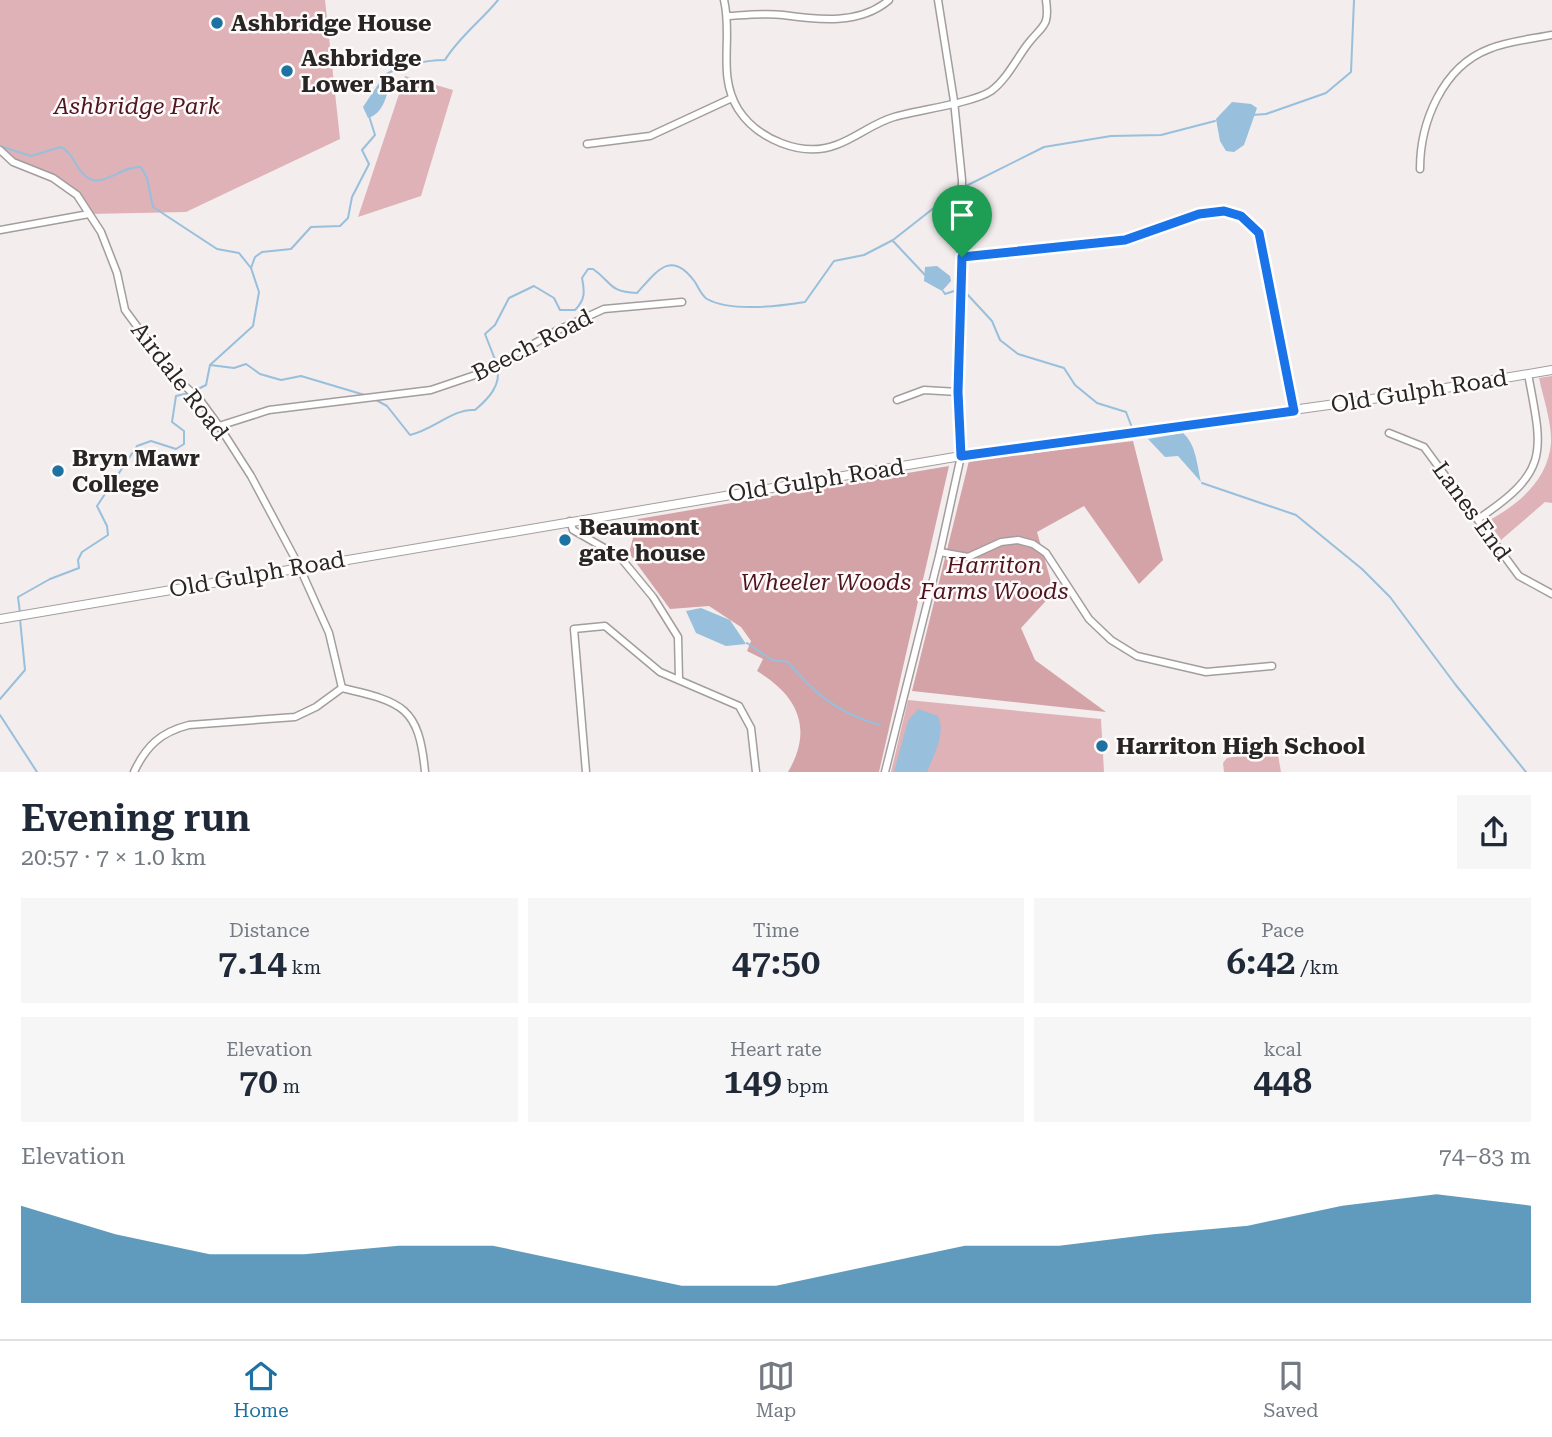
<!DOCTYPE html>
<meta charset="utf-8">
<style>
body{margin:0;font-family:"Roboto Serif",serif;background:#f6f6f7;color:#1f2937;height:100vh;display:flex;flex-direction:column;font-size:26px;white-space:nowrap}
*{box-sizing:border-box;margin:0}
p{font-size:23px;color:#747a83}
.icon{flex:none;width:38px;height:38px;fill:none;stroke:currentColor;stroke-width:2;stroke-linecap:round;stroke-linejoin:round}
.map{position:relative;height:772px;overflow:hidden}
.sheet{display:flex;flex-direction:column;background:#fff;flex:1}
.sheet>*{flex:none}
.pin{position:absolute;display:grid;place-items:center;width:60px;height:60px;color:#fff;margin:-72px -30px;border-radius:50% 50% 50% 0;rotate:-45deg;box-shadow:0 0 7px #0007}
.pin .icon{rotate:45deg}
.round{display:grid;place-items:center;flex:none;width:74px;height:74px;border-radius:0px;background:#f6f6f7}
.head{display:flex;align-items:center;justify-content:space-between;height:119px;padding:0 21px}
h1{font-size:38px;font-weight:600;line-height:52px}
.figures{display:grid;grid-template-columns:repeat(3,1fr);gap:10px;height:119px;padding:7px 21px}
.figures div{display:grid;align-content:center;border-radius:0px;background:#f6f6f7;text-align:center}
.figures b{font-size:35px;font-weight:600}
.figures small{font-size:19px;font-weight:400}
.figures p{font-size:19px}
.chart{height:196px;padding:14px 21px}
.chart p{display:flex;justify-content:space-between}
.chart svg{width:100%;height:126px;margin-top:7px;fill:#1d72a2;opacity:.7}
.tabs{display:flex;justify-content:space-around;align-items:center;height:98px;border-top:2px solid #e0e1e3;background:#fff;font-size:19px;color:#747a83}
.tabs a{display:grid;justify-items:center;gap:4px}
.tabs .current{color:#1d72a2}
.map>svg:first-child{display:block}
.green{fill:#deb2b6}
.forest{fill:#d3a3a7}
.water{fill:#98bfdb}
.lines{fill:none;stroke-linecap:round;stroke-linejoin:round}
.stream{stroke:#98bfdb;stroke-width:2}
.minor-casing{stroke:#a39d9e;stroke-width:9}
.tertiary-casing{stroke:#a39d9e;stroke-width:10}
.minor{stroke:#fff;stroke-width:6}
.tertiary{stroke:#fff;stroke-width:8}
.route-casing{stroke:#fff;stroke-width:14}
.route{stroke:#1a73e8;stroke-width:9}
.poi-dot{fill:#1d72a2;stroke:#fffbfb;stroke-width:2.5}
.labels{text-anchor:middle;stroke-width:5;stroke-linejoin:round;paint-order:stroke}
.poi-label{font-size:23px;font-weight:bold;fill:#282525;stroke:#fffbfb;text-anchor:start}
.park-label{font-size:23px;font-style:italic;fill:#4f1420;stroke:#fffbfb}
.street-label{font-size:23px;fill:#282525;stroke:#fffbfb}
</style>
<div class="map">
<svg width="1552" height="772" viewBox="0 0 1552 772">
<rect width="100%" height="100%" fill="#f3eded"/>
<g class="green">
<path d="M0 0H325L340 139 186 212 89 214C63 172 33 178 0 150Z"/>
<path d="M405 76 453 90 421 196 358 217Z"/>
<path d="M1552 376V503L1545 502 1501 540 1488 521C1519 504 1548 480 1551 443 1552 423 1543 397 1539 378Z"/>
<path d="M908 700 1101 719 1104 772H891Z"/>
<path d="M1277 749 1281 772H1224L1223 763 1227 758Z"/>
</g>
<g class="forest">
<path d="M1133 441 1163 560 1139 584 1084 506 1037 532 1054 592 1021 628 1035 660 1106 712 912 691 969 461Z"/>
<path d="M949 466 879 772H788C814 728 797 695 757 671L763 659 747 651 751 641 741 627 709 606 670 609 629 553 638 519Z"/>
</g>
<g class="water">
<path d="M385 74 392 78C387 93 384 114 368 118L363 107Z"/>
<path d="M1232 102 1251 104 1257 108 1244 145 1234 152 1226 151 1220 141 1216 119Z"/>
<path d="M937 266 950 276 951 281 942 291 924 281 925 267Z"/>
<path d="M1183 433C1196 444 1197 465 1201 482L1178 456 1165 457 1148 439Z"/>
<path d="M701 608 730 620 746 644 726 646 696 633 686 611Z"/>
<path d="M918 709 938 716C946 734 934 754 927 772H894L908 721Z"/>
</g>
<g class="lines">
<g class="stream">
<path d="M382 78C393 66 427 60 445 60 459 37 481 21 498 0"/>
<path d="M1252 115 1266 114 1326 93 1351 72 1354 0"/>
<path d="M3 147 31 156 61 147C75 154 76 172 90 179 105 186 122 166 141 167L147 178 153 207 217 249 239 253 251 268"/>
<path d="M964 187 1044 147 1111 136 1161 135 1215 121"/>
<path d="M893 241 925 275"/>
<path d="M943 291 945 294 954 291"/>
<path d="M967 294 992 321 1000 340 1018 354 1064 368 1075 385 1097 403 1126 412 1131 425"/>
<path d="M496 362 485 334 495 325 509 298 534 286 554 298 560 310H575C585 300 585 292 582 278L588 269H593C612 282 608 292 637 293 657 271 671 249 695 282 698 287 702 296 707 299 730 312 780 306 805 302L834 261 864 255 893 240 958 189"/>
<path d="M210 365 234 368 246 364 260 374 281 380 301 376 368 396"/>
<path d="M194 391 206 385 210 365 253 326 259 292 251 268 255 257 262 252 291 249 311 227 340 226 348 218 352 197 369 164 362 150 375 135 369 116"/>
<path d="M376 400 387 406 410 435C433 430 454 408 475 410 488 399 502 385 497 367"/>
<path d="M1202 483 1296 515 1362 569 1390 597 1455 684 1526 772"/>
<path d="M20 613 18 597 50 579 79 568 78 560 82 552 108 535 107 526 97 506 137 446 151 441 176 449 184 444V431L172 422 176 396 189 393"/>
<path d="M747 643 772 660 788 662C814 694 840 714 880 725"/>
<path d="M0 699 25 670 20 619"/>
<path d="M0 715 37 772"/>
</g>
<defs>
<g id="minor">
<path d="M724 0C733 37 717 75 738 109 757 139 802 158 836 145 856 138 873 123 894 117 918 110 973 103 991 91 1006 80 1016 60 1027 45 1042 25 1050 28 1046 0"/>
<path d="M728 16C746 15 766 13 783 15 818 20 860 25 889 0"/>
<path d="M587 144 650 136 732 98"/>
<path d="M0 150 13 162 53 178 77 195 101 232 117 273 125 310 172 374 200 400 219 426 251 476 299 566 329 633 342 688"/>
<path d="M1420 169C1420 123 1442 67 1489 49 1508 41 1532 39 1552 35"/>
<path d="M0 230 89 214"/>
<path d="M962 257 1125 240 1199 214 1224 211 1241 216 1260 233 1294 411"/>
<path d="M897 400 924 390 958 392"/>
<path d="M219 426 269 410 431 390 484 372 558 330 604 309 682 302"/>
<path d="M1389 433 1424 447 1519 576 1552 594"/>
<path d="M1478 519C1550 471 1543 453 1528 374"/>
<path d="M570 521 573 530 620 557 653 597 678 637 679 679"/>
<path d="M940 552 968 557 1001 542 1018 540 1033 544 1046 553 1089 619 1111 640 1137 656 1206 672 1272 666"/>
<path d="M342 688C403 702 419 707 425 772"/>
<path d="M134 772C146 746 161 732 189 725L295 717 316 707 342 688"/>
<path d="M586 772 574 629 605 626 660 672 739 706 751 728 756 772"/>
<path d="M885 772 940 552 961 456 958 392 962 180 954 101 938 0"/>
</g>
<path id="tertiary" d="M0 619 961 456 1422 392 1552 370"/>
</defs>
<use href="#minor" class="minor-casing"/>
<use href="#tertiary" class="tertiary-casing"/>
<use href="#minor" class="minor"/>
<use href="#tertiary" class="tertiary"/>
</g>
<g class="lines">
<defs>
<path id="route" d="M1224 211 1241 216 1259 233 1294 411 961 456 958 392 962 257 1125 240 1199 214Z"/>
</defs>
<use href="#route" class="route-casing"/>
<use href="#route" class="route"/>
</g>
<g class="poi-dot">
<circle cx="217" cy="23" r="7"/>
<circle cx="287" cy="71" r="7"/>
<circle cx="58" cy="471" r="7"/>
<circle cx="565" cy="540" r="7"/>
<circle cx="1102" cy="746" r="7"/>
</g>
<g class="labels">
<g class="poi-label">
<text x="231" y="31">Ashbridge House</text>
<text x="301" y="66">Ashbridge<tspan x="301" dy="26">Lower Barn</tspan></text>
<text x="72" y="466">Bryn Mawr<tspan x="72" dy="26">College</tspan></text>
<text x="579" y="535">Beaumont<tspan x="579" dy="26">gate house</tspan></text>
<text x="1116" y="754">Harriton High School</text>
</g>
<g class="park-label">
<text x="137" y="114">Ashbridge Park</text>
<text x="994" y="573">Harriton<tspan x="994" dy="26">Farms Woods</tspan></text>
<text x="826" y="590">Wheeler Woods</text>
</g>
<g class="street-label">
<text transform="translate(532 345) rotate(-27)" y="8">Beech Road</text>
<text transform="translate(180 381) rotate(52)" y="8">Airdale Road</text>
<text transform="translate(1419 391) rotate(-9)" y="8">Old Gulph Road</text>
<text transform="translate(816 480) rotate(-9)" y="8">Old Gulph Road</text>
<text transform="translate(1472 511) rotate(54)" y="8">Lanes End</text>
<text transform="translate(257 574) rotate(-10)" y="8">Old Gulph Road</text>
</g>
</g>
</svg>
<div class="pin" style="left:962px;top:257px;background:#1e9e55"><svg class="icon" aria-label="arrive" viewBox="0 0 24 24"><path d="M6 21V4h12l-3 4 3 4H6"/></svg></div>
</div>
<section class="sheet">
<div class="head"><div><h1>Evening run</h1><p>20:57 · 7 × 1.0 km</p></div><a class="round"><svg class="icon" aria-label="share" viewBox="0 0 24 24"><path d="M12 15V3M7 8l5-5 5 5M5 13v7h14v-7"/></svg></a></div>
<div class="figures">
<div><p>Distance</p><b>7.14<small> km</small></b></div>
<div><p>Time</p><b>47:50</b></div>
<div><p>Pace</p><b>6:42<small> /km</small></b></div>
</div>
<div class="figures">
<div><p>Elevation</p><b>70<small> m</small></b></div>
<div><p>Heart rate</p><b>149<small> bpm</small></b></div>
<div><p>kcal</p><b>448</b></div>
</div>
<div class="chart"><p><span>Elevation</span>74–83 m</p>
<svg viewBox="0 0 160 44" preserveAspectRatio="none"><path d="M0 44V10L10 20L20 27L30 27L40 24L50 24L60 31L70 38L80 38L90 31L100 24L110 24L120 20L130 17L140 10L150 6L160 10V44z"/></svg>
</div>
</section>
<nav class="tabs">
<a class="current"><svg class="icon" aria-label="home" viewBox="0 0 24 24"><path d="M3 11l9-7 9 7M6 9v11h12V9"/></svg>Home</a>
<a><svg class="icon" aria-label="map" viewBox="0 0 24 24"><path d="M3 6l6-2 6 2 6-2v14l-6 2-6-2-6 2zM9 4v14M15 6v14"/></svg>Map</a>
<a><svg class="icon" aria-label="saved" viewBox="0 0 24 24"><path d="M7 4h10v16l-5-4-5 4z"/></svg>Saved</a>
</nav>
